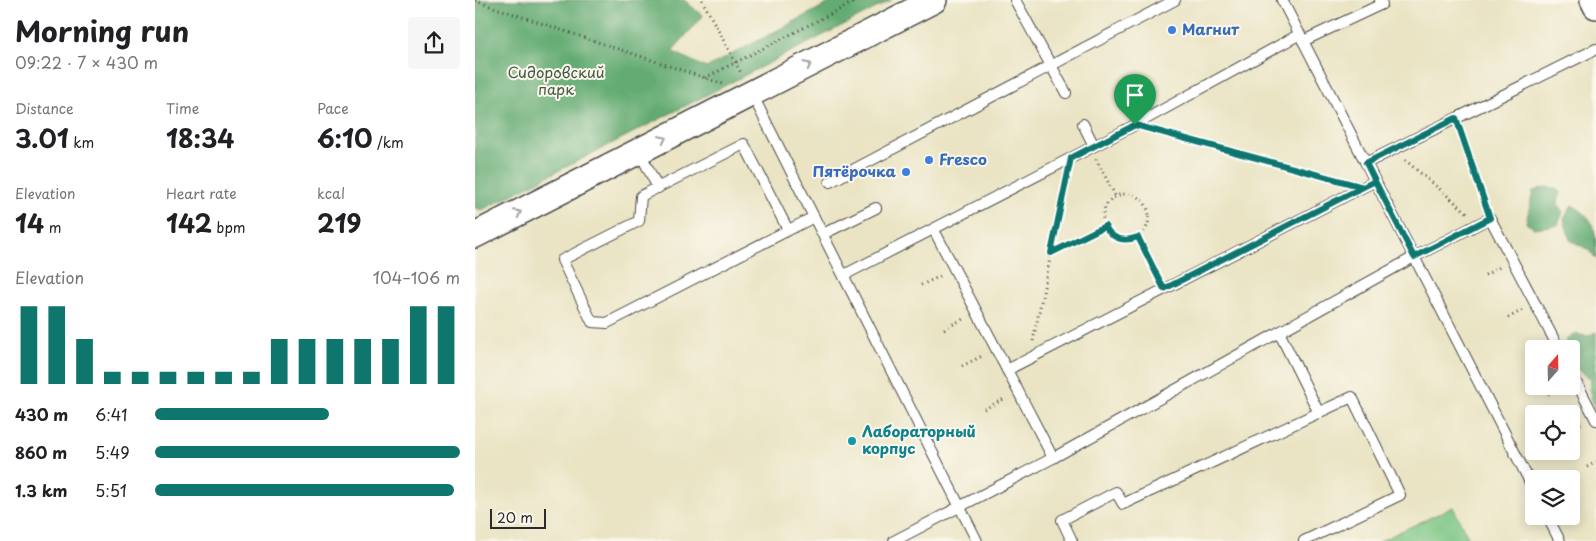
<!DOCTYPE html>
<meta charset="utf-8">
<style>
body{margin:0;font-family:"Playpen Sans",sans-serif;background:#f6f6f6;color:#202124;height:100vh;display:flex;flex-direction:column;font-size:19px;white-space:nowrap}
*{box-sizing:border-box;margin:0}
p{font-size:16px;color:#757577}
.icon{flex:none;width:28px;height:28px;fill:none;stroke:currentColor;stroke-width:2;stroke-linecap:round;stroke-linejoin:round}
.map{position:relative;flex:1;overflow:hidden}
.drawer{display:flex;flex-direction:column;background:#fff;width:475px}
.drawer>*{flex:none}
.needle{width:32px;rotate:20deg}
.controls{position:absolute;left:1050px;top:340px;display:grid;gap:10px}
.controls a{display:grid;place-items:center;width:55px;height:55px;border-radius:5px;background:#fff;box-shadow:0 2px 12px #0003;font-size:25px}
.scale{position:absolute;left:15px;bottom:12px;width:56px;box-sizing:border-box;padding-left:5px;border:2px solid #2b2b2b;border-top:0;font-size:14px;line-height:18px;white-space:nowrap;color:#2b2b2b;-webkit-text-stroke:4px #fbf7ec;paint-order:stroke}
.pin{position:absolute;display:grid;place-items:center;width:42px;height:42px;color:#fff;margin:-51px -21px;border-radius:50% 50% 50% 0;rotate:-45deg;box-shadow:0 0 5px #0007}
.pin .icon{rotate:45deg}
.round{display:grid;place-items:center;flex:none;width:52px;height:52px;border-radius:5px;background:#f6f6f6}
.headline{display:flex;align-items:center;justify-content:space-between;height:85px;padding:0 15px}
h1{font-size:28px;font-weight:700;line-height:38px}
.stats{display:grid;grid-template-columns:repeat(3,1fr);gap:8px;height:85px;padding:5px 15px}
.stats div{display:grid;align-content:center}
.stats b{font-size:25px;font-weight:700}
.stats small{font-size:14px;font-weight:400}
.stats p{font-size:14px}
.chart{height:140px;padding:10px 15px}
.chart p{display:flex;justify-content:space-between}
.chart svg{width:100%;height:90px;margin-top:5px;stroke:#0f766e;stroke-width:6}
ul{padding:0 15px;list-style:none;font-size:16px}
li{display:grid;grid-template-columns:80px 60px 1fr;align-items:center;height:38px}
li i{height:12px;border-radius:6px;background:#0f766e}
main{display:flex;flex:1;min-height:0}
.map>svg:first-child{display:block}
.green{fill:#7bc684;stroke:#537858}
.forest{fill:#64ab72;stroke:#486b4e}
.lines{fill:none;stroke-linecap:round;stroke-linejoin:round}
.service-casing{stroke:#484742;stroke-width:12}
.tertiary-casing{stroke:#484742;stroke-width:28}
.path{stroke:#484742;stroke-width:3;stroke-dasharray:1 4;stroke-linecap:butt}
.service{stroke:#fff;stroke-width:10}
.tertiary{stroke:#fff;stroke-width:25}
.oneway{stroke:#a0a0a0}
.route-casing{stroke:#fff;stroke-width:10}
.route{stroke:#0f766e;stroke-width:6}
.shop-dot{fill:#3f7fe0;stroke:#fbf7ec;stroke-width:2}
.culture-dot{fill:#0f9aa8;stroke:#fbf7ec;stroke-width:2}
.labels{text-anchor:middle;stroke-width:4;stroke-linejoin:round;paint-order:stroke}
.shop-label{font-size:15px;font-weight:bold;fill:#366cbe;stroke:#fbf7ec;text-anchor:start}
.park-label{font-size:15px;fill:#435a46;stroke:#fbf7ec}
.culture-label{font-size:15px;font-weight:bold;fill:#0d838f;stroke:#fbf7ec;text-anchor:start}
</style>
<main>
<section class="drawer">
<div class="headline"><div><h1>Morning run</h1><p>09:22 · 7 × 430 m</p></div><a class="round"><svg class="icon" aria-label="share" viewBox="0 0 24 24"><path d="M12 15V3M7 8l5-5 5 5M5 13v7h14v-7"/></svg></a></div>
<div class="stats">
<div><p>Distance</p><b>3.01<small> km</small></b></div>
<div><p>Time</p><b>18:34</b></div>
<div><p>Pace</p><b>6:10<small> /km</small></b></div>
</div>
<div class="stats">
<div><p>Elevation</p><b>14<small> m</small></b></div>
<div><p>Heart rate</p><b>142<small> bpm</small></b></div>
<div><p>kcal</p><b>219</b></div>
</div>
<div class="chart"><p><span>Elevation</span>104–106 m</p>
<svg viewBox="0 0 160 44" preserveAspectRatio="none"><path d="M5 44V6M15 44V6M25 44V22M35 44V38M45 44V38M55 44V38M65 44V38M75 44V38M85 44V38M95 44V22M105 44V22M115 44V22M125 44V22M135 44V22M145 44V6M155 44V6"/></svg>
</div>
<ul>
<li><b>430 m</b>6:41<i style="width:57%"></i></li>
<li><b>860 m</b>5:49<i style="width:100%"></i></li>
<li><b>1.3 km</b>5:51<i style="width:98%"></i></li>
</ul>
</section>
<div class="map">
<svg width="1121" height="541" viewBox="0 0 1121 541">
<rect width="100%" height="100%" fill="#fbf7ec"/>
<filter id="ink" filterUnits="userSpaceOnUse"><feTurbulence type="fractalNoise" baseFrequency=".02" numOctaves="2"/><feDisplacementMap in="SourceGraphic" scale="10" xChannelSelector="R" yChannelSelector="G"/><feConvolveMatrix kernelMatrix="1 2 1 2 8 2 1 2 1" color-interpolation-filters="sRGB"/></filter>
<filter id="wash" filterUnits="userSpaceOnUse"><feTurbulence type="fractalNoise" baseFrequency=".0096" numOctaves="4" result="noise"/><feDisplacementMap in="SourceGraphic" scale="20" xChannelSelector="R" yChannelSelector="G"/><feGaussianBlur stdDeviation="1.12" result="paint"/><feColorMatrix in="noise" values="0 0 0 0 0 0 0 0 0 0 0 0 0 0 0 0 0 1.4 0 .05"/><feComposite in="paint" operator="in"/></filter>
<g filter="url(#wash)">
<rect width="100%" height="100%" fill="#eae4c4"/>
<path class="green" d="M978 507 994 540 993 541H905Z"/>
<g class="forest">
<path d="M0 0H209L228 16 197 51 231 68 360 0H417L7 210 0 208Z"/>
<path d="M1071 187 1080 188 1086 193 1082 205 1088 212 1083 225 1059 228 1051 223 1058 191Z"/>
<path d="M1097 205C1121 219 1121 229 1121 259L1114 250 1095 240 1089 219Z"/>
<path d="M1121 332V411H1120L1114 389 1116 379 1101 369 1102 359 1090 341 1099 334 1112 336Z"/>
</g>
</g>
<g filter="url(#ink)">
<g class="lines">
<defs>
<g id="service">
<path d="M540 0 591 93"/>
<path d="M807 0 1059 490"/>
<path d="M828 41 907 4 905 0"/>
<path d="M277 94 502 541"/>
<path d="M608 124 619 146"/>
<path d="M164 151 183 188"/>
<path d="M891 163 1121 49"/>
<path d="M355 182 700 0"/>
<path d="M313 230 269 144 166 196 164 221 87 260 117 322 132 323 339 217"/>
<path d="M459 230 578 458"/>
<path d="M348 234 401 208"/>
<path d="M369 275 660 125 825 34"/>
<path d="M804 332 844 413"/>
<path d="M532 370 900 181"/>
<path d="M1096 372 1121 420"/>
<path d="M1072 516 1085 541"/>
<path d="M419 541 578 458 939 257 1015 218 1084 349"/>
<path d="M597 541 587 520 641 492 648 504 877 397 925 495 829 541"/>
</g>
<g id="tertiary">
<path d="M1118 0 1121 6"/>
<path d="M0 235 459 0"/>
</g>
</defs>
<use href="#service" class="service-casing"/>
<use href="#tertiary" class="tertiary-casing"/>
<g class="path">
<path d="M227 0 267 75"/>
<path d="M0 1 248 84"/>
<path d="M230 78 383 0"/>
<path d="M679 130 868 182"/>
<path d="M985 131 1011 205"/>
<path d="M621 159 641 197"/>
<path d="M930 160 994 214"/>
<circle cx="651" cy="217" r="23"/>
<path d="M663 237 683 277"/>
<path d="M577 253 630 226"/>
<path d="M1010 275 1025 267"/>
<path d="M446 285 468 275"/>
<path d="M1033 318 1048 310"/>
<path d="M469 329 490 318"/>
<path d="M558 341 592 176"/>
<path d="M1053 355 1059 352"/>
<path d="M487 366 509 355"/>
<path d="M1073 394 1087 386"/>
<path d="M509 409 531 398"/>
<path d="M1096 428 1107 423"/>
<path d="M1112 467 1121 462"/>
</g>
<use href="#service" class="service"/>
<use href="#tertiary" class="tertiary"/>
</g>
<defs><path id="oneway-chevron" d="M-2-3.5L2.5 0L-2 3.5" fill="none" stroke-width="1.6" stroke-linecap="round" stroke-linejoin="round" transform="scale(1.25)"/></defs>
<g class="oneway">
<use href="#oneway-chevron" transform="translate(333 65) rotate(-27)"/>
<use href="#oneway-chevron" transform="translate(188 139) rotate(-27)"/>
<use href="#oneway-chevron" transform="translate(43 213) rotate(-27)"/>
</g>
</g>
<g class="lines" filter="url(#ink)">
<defs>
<path id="route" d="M660 125 596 158 576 253 630 226C637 240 650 242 663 237L689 289 888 187 900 181 939 257 1015 218 981 118 891 163 900 181 888 187 660 125"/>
</defs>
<use href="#route" class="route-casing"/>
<use href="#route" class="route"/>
</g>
<g class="shop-dot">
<circle cx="697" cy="30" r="5"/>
<circle cx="454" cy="160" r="5"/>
<circle cx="431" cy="172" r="5"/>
</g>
<circle class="culture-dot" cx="377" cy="441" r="5"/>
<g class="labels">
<g class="shop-label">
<text x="707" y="35">Магнит</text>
<text x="464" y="165">Fresco</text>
<text x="421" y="177" text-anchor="end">Пятёрочка</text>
</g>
<g class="park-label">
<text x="81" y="78">Сидоровский<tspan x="81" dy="17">парк</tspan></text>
</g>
<g class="culture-label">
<text x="387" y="437">Лабораторный<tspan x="387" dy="17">корпус</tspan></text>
</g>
</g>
</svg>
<div class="controls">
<a><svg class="needle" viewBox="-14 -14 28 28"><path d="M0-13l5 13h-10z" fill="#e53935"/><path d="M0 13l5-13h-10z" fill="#757577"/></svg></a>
<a><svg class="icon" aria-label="locate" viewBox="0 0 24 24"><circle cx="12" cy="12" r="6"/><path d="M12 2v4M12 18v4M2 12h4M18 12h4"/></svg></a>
<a><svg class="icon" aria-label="layers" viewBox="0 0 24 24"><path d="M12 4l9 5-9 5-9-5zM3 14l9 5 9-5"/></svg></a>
</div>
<div class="scale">20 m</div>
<div class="pin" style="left:660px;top:125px;background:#1e9e55"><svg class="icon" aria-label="arrive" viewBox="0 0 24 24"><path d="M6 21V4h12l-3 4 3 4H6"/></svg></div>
</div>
</main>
